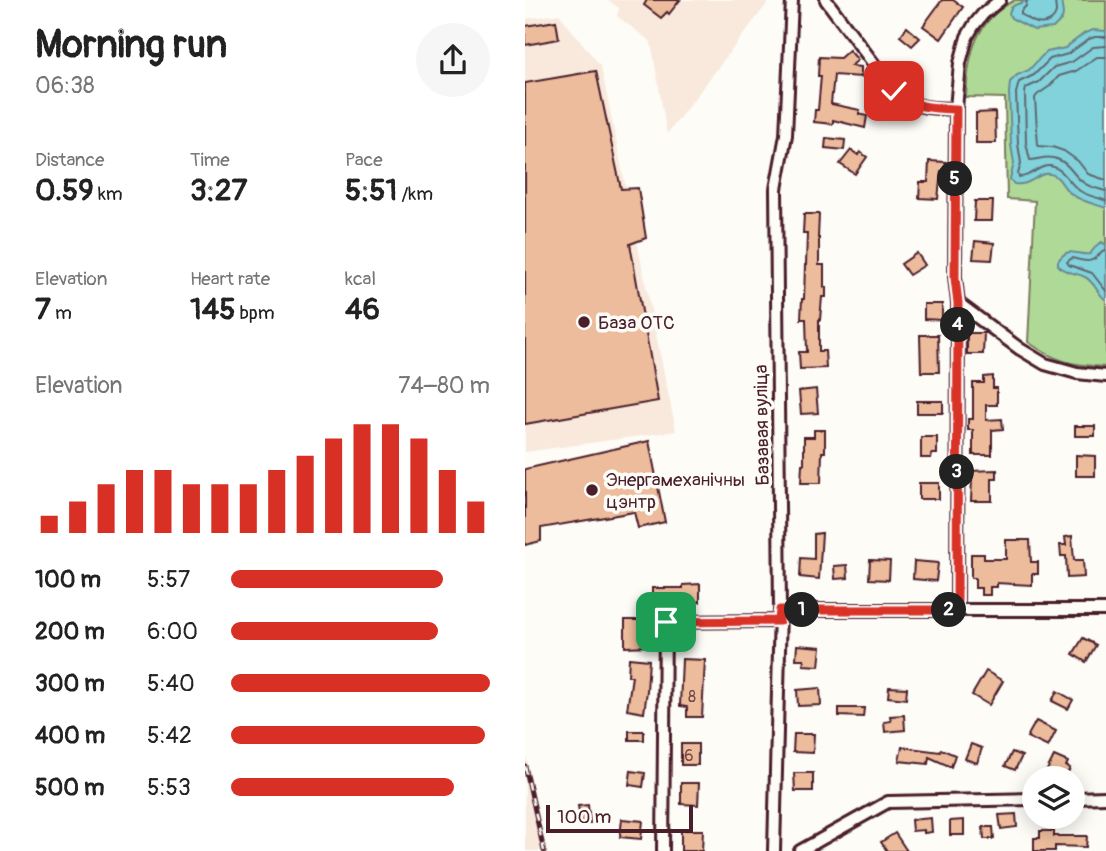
<!DOCTYPE html>
<meta charset="utf-8">
<style>
body{margin:0;font-family:Pangolin,sans-serif;background:#f6f6f6;color:#222;height:100vh;display:flex;flex-direction:column;font-size:26px;white-space:nowrap}
*{box-sizing:border-box;margin:0}
p{font-size:23px;color:#767676}
.icon{flex:none;width:38px;height:38px;fill:none;stroke:currentColor;stroke-width:2;stroke-linecap:round;stroke-linejoin:round}
.map{position:relative;flex:1;overflow:hidden}
.side{display:flex;flex-direction:column;background:#fff;width:525px}
.side>*{flex:none}
.tools{position:absolute;left:497px;top:766px;display:grid;gap:14px}
.tools a{display:grid;place-items:center;width:63px;height:63px;border-radius:50%;background:#fff;box-shadow:0 4px 18px #0003;font-size:35px}
.scale{position:absolute;left:21px;bottom:18px;width:147px;box-sizing:border-box;padding-left:7px;border:4px solid #4a1f2b;border-top:0;font-size:19px;line-height:24px;white-space:nowrap;color:#4a1f2b;-webkit-text-stroke:5px #fdfcf7;paint-order:stroke}
.pin{position:absolute;display:grid;place-items:center;width:60px;height:60px;color:#fff;margin:-30px;border-radius:14px;box-shadow:0 4px 10px #0006}
.km{position:absolute;width:35px;height:35px;margin:-18px;border-radius:50%;background:#222;color:#fff;font-size:19px;line-height:35px;text-align:center}
.round{display:grid;place-items:center;flex:none;width:74px;height:74px;border-radius:37px;background:#f6f6f6}
.head{display:flex;align-items:center;justify-content:space-between;height:119px;padding:0 35px}
h1{font-size:38px;font-weight:700;line-height:52px}
.stats{display:grid;grid-template-columns:repeat(3,1fr);gap:10px;height:119px;padding:7px 35px}
.stats div{display:grid;align-content:center}
.stats b{font-size:30px;font-weight:700}
.stats small{font-size:19px;font-weight:400}
.stats p{font-size:19px}
.chart{height:196px;padding:14px 35px}
.chart p{display:flex;justify-content:space-between}
.chart svg{width:100%;height:126px;margin-top:7px;stroke:#d93025;stroke-width:6}
ul{padding:0 35px;list-style:none;font-size:23px}
li{display:grid;grid-template-columns:112px 84px 1fr;align-items:center;height:52px}
li i{height:18px;border-radius:9px;background:#d93025}
main{display:flex;flex:1;min-height:0}
.map>svg:first-child{display:block}
.built{fill:#f8e9dc}
.green{fill:#afd996;stroke:#7c7c60;stroke-width:2}
.water{fill:#81d2da;stroke:#6b8a94;stroke-width:2}
.lines{fill:none;stroke-linecap:round;stroke-linejoin:round}
.shore{stroke:#606771;stroke-width:2}
.building{fill:#ecbc9c;stroke:#4a1f2b;stroke-width:2}
.street-casing{stroke:#4a1f2b;stroke-width:16}
.street{stroke:#fdfcf7;stroke-width:10}
.rail-casing{stroke:#4a1f2b;stroke-width:5}
.rail{stroke:#fdfcf7;stroke-width:2.5;stroke-dasharray:8;stroke-linecap:butt}
.route-casing{stroke:#fff;stroke-width:14}
.route{stroke:#d93025;stroke-width:9}
.poi-dot{fill:#4a1f2b;stroke:#fdfcf7;stroke-width:2.5}
.labels{text-anchor:middle;stroke-width:7;stroke-linejoin:round;paint-order:stroke}
.number-label{font-size:16px;fill:#724647}
.poi-label{font-size:19px;fill:#4a1f2b;stroke:#fdfcf7;text-anchor:start}
.street-label{font-size:19px;fill:#4a1f2b;stroke:#fdfcf7}
</style>
<main>
<section class="side">
<div class="head"><div><h1>Morning run</h1><p>06:38</p></div><a class="round"><svg class="icon" aria-label="share" viewBox="0 0 24 24"><path d="M12 15V3M7 8l5-5 5 5M5 13v7h14v-7"/></svg></a></div>
<div class="stats">
<div><p>Distance</p><b>0.59<small> km</small></b></div>
<div><p>Time</p><b>3:27</b></div>
<div><p>Pace</p><b>5:51<small> /km</small></b></div>
</div>
<div class="stats">
<div><p>Elevation</p><b>7<small> m</small></b></div>
<div><p>Heart rate</p><b>145<small> bpm</small></b></div>
<div><p>kcal</p><b>46</b></div>
</div>
<div class="chart"><p><span>Elevation</span>74–80 m</p>
<svg viewBox="0 0 160 44" preserveAspectRatio="none"><path d="M5 44V38M15 44V33M25 44V27M35 44V22M45 44V22M55 44V27M65 44V27M75 44V27M85 44V22M95 44V17M105 44V11M115 44V6M125 44V6M135 44V11M145 44V22M155 44V33"/></svg>
</div>
<ul>
<li><b>100 m</b>5:57<i style="width:82%"></i></li>
<li><b>200 m</b>6:00<i style="width:80%"></i></li>
<li><b>300 m</b>5:40<i style="width:100%"></i></li>
<li><b>400 m</b>5:42<i style="width:98%"></i></li>
<li><b>500 m</b>5:53<i style="width:86%"></i></li>
</ul>
</section>
<div class="map">
<svg width="581" height="851" viewBox="0 0 581 851">
<rect width="100%" height="100%" fill="#fdfcf7"/>
<filter id="ink" filterUnits="userSpaceOnUse"><feTurbulence type="fractalNoise" baseFrequency=".0143" numOctaves="2"/><feDisplacementMap in="SourceGraphic" scale="14" xChannelSelector="R" yChannelSelector="G"/><feConvolveMatrix kernelMatrix="1 2 1 2 8 2 1 2 1" color-interpolation-filters="sRGB"/></filter>
<g filter="url(#ink)">
<g class="built">
<path d="M83 0H245L142 134 126 42 92 16 94 8Z"/>
<path d="M34 14 76 67 151 431 0 452V19Z"/>
<path d="M0 749 20 851H0Z"/>
</g>
<path class="green" d="M490 0H581V367C547 365 531 362 503 342L510 201 482 199 480 98 441 97C443 55 449 21 490 0Z"/>
<g class="water">
<path d="M503 0H536L538 14 537 19 528 28 509 30 486 18 484 13 486 8 490 5Z"/>
<path d="M568 30 581 31V208C567 203 552 201 541 189 536 183 533 175 525 174 514 171 506 187 489 184L485 179 489 163 486 145 484 93 485 82 492 75 504 70 517 56 522 52 540 48 560 33Z"/>
<path d="M577 242 581 245V300C572 294 570 282 560 277 550 272 541 274 533 265V261C544 245 550 256 565 254L572 245Z"/>
</g>
<g class="lines">
<g class="shore">
<path d="M502 0 501 6 496 11V14C501 17 507 22 512 23 520 25 530 21 531 12 531 8 530 4 530 0"/>
<path d="M581 37H570L564 39 543 54 525 59 509 75 494 82 491 93 493 144 496 163 493 174 494 177C506 178 513 165 525 166 539 168 544 184 555 191 563 196 572 197 581 201"/>
<path d="M581 46 568 47 547 62 529 67 514 82 501 88 500 93 501 143 505 160C512 160 520 156 528 158 544 161 547 175 559 183 566 188 574 189 581 191"/>
<path d="M581 57H572L551 71 534 76 525 86 512 95 510 98 513 146 527 147 539 151 553 161 563 174 581 180"/>
<path d="M581 250 577 251C568 264 561 262 547 258L542 262 544 265 567 273 581 291"/>
</g>
</g>
<g class="building">
<path d="M122 0H155L144 14 142 12 136 18 119 5Z"/>
<path d="M417 0H428L438 7 416 39 398 26Z"/>
<path d="M31 21 34 39 0 45V26Z"/>
<path d="M382 27 395 38 387 46 375 36Z"/>
<path d="M324 50 333 60 326 66 336 67V77L309 75 306 104 335 110 334 114 342 116 340 128 308 120V124L289 122 290 110H293L296 76H293L294 57 315 58Z"/>
<path d="M71 71 96 189 113 188 121 238 105 244 133 401 0 424V83Z"/>
<path d="M470 112 471 143H451V113Z"/>
<path d="M301 138 320 140 319 150 300 148Z"/>
<path d="M326 150 333 155 335 152 342 157 330 174 315 164Z"/>
<path d="M404 161 421 162 420 171H416L413 199 394 198 395 182H403Z"/>
<path d="M450 201H468L467 221H449Z"/>
<path d="M279 214H294L293 238H294V265H299V287H301V297H297L295 320H294V351H300L301 368 275 369 274 352H282L281 319H276L277 299H279L280 265H281L282 233H278Z"/>
<path d="M450 241 469 243 467 260 448 259Z"/>
<path d="M392 253 400 265 384 275 376 264Z"/>
<path d="M399 304H417V320L399 319Z"/>
<path d="M442 333H459L458 354H442Z"/>
<path d="M395 335H413L414 372H396Z"/>
<path d="M468 376V388H472V405H461V420L477 419 478 429 467 430V455H448V430H443V419H448V383H459V377Z"/>
<path d="M291 389 293 413 276 414 274 391Z"/>
<rect x="392" y="401" width="26" height="12"/>
<rect x="550" y="426" width="20" height="10"/>
<path d="M289 430H300V452H297L296 483H276L277 464H279V437H289Z"/>
<path d="M396 437H412V454H407L406 458H396Z"/>
<path d="M124 441 140 522 113 528 109 512 16 528V541L0 545V469Z"/>
<path d="M551 455 570 456V476H551Z"/>
<path d="M472 470V479H467V501H446L447 479H445L444 471Z"/>
<rect x="394" y="483" width="20" height="16"/>
<path d="M297 533 294 579 275 577 276 558 289 559V534Z"/>
<path d="M547 536 549 560H558L559 577 542 578 541 556H536L535 545H541L540 537Z"/>
<path d="M481 540H505L506 562H513V574H507V585L472 583V587H465V595H456V588H450V578H446V554H459V559H481Z"/>
<path d="M345 560 365 561 364 580 344 579Z"/>
<path d="M389 561 413 563 411 581 388 579Z"/>
<path d="M322 565 323 578 310 579 309 566Z"/>
<path d="M175 584V602L158 603V600L138 599V609H127V588H158V585Z"/>
<path d="M100 620H124L125 646 100 647Z"/>
<path d="M558 638 571 645 561 662 548 654Z"/>
<path d="M272 645 296 647 294 666 278 665 279 659H271Z"/>
<path d="M104 658 124 660 122 691 119 713 102 710 107 676H103Z"/>
<path d="M157 659 180 660 177 717H162V707L155 706Z"/>
<path d="M461 671 478 681 464 705 447 695Z"/>
<path d="M364 687 382 688 381 699 363 697Z"/>
<path d="M295 688 296 705 273 706 272 690Z"/>
<path d="M532 691 548 700 543 709 527 701Z"/>
<path d="M314 708H339L338 717 314 716Z"/>
<path d="M379 715 380 730 360 732 359 722 366 721 365 716Z"/>
<path d="M511 721 531 731 523 747 502 737Z"/>
<rect x="104" y="731" width="15" height="9"/>
<path d="M269 734H289L288 753 268 752Z"/>
<rect x="156" y="744" width="17" height="21"/>
<path d="M446 744 457 748 452 763 440 759Z"/>
<path d="M377 747 415 752 416 749 430 755 426 767 404 757 403 764 374 761Z"/>
<path d="M487 752 497 756 490 770 480 766Z"/>
<path d="M529 756 543 762 541 766 545 768 540 779H535L521 772Z"/>
<path d="M106 771 120 773 118 787 104 785Z"/>
<path d="M269 773H288V791H270Z"/>
<path d="M156 783H174L173 805 156 804Z"/>
<path d="M63 805 65 823 56 824 53 806Z"/>
<path d="M491 814 492 827 476 829 474 815Z"/>
<path d="M406 818 407 832 399 833V830L387 831 386 820Z"/>
<path d="M97 819 118 821 116 839 95 837Z"/>
<path d="M439 820V835H425V821Z"/>
<path d="M458 827H468L469 839H459Z"/>
<path d="M156 830H178L177 851H156Z"/>
<path d="M515 831H529V836H562L561 847 530 846V851H509V838H515Z"/>
<path d="M370 833 382 851H362L356 842Z"/>
</g>
<g class="lines">
<defs>
<g id="street">
<path d="M301 0 369 91C392 109 403 108 431 109"/>
<path d="M433 303 495 349 520 364 552 373 581 376"/>
<path d="M255 610H581"/>
<path d="M432 610 433 303 430 277 431 109 435 63 442 37 449 25 458 14 475 0"/>
<path d="M548 798 581 797"/>
<path d="M138 851 140 622 254 621"/>
<path d="M249 851 255 610 251 189 261 135 267 0"/>
<path d="M275 851 363 802 509 799"/>
</g>
</defs>
<use href="#street" class="street-casing"/>
<use href="#street" class="street"/>
<defs>
<path id="rail" d="M0 766 19 851"/>
</defs>
<use href="#rail" class="rail-casing"/>
<use href="#rail" class="rail"/>
</g>
</g>
<g class="lines" filter="url(#ink)">
<defs>
<path id="route" d="M141 622 254 621 255 610H432L433 303 430 278 431 109C404 108 391 108 369 91"/>
</defs>
<use href="#route" class="route-casing"/>
<use href="#route" class="route"/>
</g>
<g class="poi-dot">
<circle cx="59" cy="322" r="7"/>
<circle cx="67" cy="490" r="7"/>
</g>
<g class="labels">
<g class="number-label">
<text x="167" y="702">8</text>
<text x="164" y="761">6</text>
</g>
<g class="poi-label">
<text x="73" y="329">База ОТС</text>
<text x="81" y="486">Энергамеханічны<tspan x="81" dy="22">цэнтр</tspan></text>
</g>
<g class="street-label">
<text transform="translate(236 425) rotate(-91)" y="7">Базавая вуліца</text>
</g>
</g>
</svg>
<div class="tools">
<a><svg class="icon" aria-label="layers" viewBox="0 0 24 24"><path d="M12 4l9 5-9 5-9-5zM3 14l9 5 9-5"/></svg></a>
</div>
<div class="scale">100 m</div>
<div class="pin" style="left:141px;top:622px;background:#1e9e55"><svg class="icon" aria-label="arrive" viewBox="0 0 24 24"><path d="M6 21V4h12l-3 4 3 4H6"/></svg></div>
<div class="pin" style="left:369px;top:91px;background:#d93025"><svg class="icon" aria-label="check" viewBox="0 0 24 24"><path d="M5 12l5 5 9-10"/></svg></div>
<b class="km" style="left:277px;top:610px">1</b>
<b class="km" style="left:424px;top:610px">2</b>
<b class="km" style="left:432px;top:472px">3</b>
<b class="km" style="left:433px;top:325px">4</b>
<b class="km" style="left:430px;top:179px">5</b>
</div>
</main>
